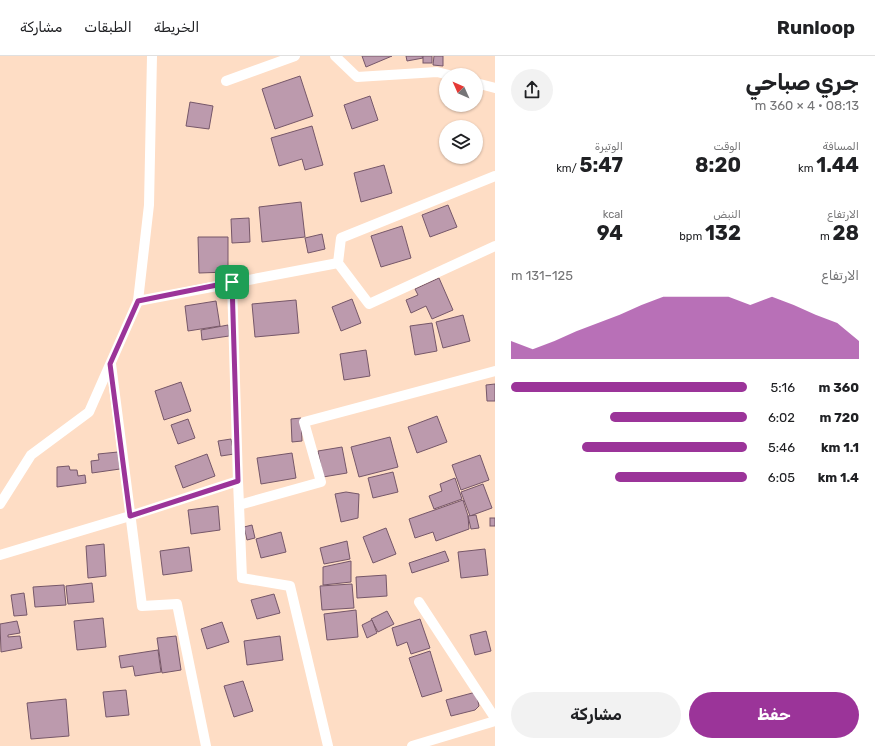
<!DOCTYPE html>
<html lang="ar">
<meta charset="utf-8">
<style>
body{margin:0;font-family:Rubik,Vazirmatn,sans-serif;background:#f2f2f2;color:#202124;direction:rtl;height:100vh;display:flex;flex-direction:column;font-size:15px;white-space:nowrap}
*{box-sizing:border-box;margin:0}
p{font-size:13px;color:#757577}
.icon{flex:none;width:22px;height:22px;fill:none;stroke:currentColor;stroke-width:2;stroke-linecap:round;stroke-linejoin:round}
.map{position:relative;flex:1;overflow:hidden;direction:ltr}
.drawer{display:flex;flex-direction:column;background:#fff;width:380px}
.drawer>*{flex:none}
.needle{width:26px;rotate:315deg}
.buttons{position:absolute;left:439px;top:12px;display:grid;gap:8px}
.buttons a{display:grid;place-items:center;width:44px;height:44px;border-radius:50%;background:#fff;box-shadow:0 1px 3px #0004;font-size:20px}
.pin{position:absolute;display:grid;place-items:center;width:34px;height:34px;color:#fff;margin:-17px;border-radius:8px;box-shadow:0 2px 6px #0006}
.round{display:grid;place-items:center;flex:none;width:42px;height:42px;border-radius:21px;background:#f2f2f2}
.headline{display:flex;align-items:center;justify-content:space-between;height:68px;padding:0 16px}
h1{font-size:22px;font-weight:700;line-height:30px}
.metrics{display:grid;grid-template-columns:repeat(3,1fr);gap:6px;height:68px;padding:4px 16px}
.metrics div{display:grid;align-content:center}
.metrics b{font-size:20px;font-weight:700}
.metrics small{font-size:11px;font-weight:400}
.metrics p{font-size:11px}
.chart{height:112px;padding:8px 16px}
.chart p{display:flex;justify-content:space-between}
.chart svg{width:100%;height:72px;margin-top:4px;fill:#9b3499;opacity:.7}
.cta{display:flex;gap:8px;margin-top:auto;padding:8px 16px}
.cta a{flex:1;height:46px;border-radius:24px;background:#9b3499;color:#fff;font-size:16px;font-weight:700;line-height:46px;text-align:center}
.cta a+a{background:#f2f2f2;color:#202124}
ul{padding:0 16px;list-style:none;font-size:13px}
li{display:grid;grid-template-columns:64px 48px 1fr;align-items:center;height:30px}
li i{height:10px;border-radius:5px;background:#9b3499}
header{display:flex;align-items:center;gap:24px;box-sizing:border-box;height:56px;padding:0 20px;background:#fff;border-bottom:1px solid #e0e0e0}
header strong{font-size:19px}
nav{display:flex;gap:22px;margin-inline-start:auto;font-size:14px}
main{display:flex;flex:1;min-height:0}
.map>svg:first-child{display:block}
.building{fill:#bc9aad;stroke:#765769}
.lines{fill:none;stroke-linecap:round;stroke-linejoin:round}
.street{stroke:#fff;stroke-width:10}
.route-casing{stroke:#fff;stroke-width:8}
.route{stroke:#9b3499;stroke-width:5}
</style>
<header>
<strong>Runloop</strong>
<nav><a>الخريطة</a><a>الطبقات</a><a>مشاركة</a></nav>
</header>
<main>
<section class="drawer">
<div class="headline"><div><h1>جري صباحي</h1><p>08:13 · 4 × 360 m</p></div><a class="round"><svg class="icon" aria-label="share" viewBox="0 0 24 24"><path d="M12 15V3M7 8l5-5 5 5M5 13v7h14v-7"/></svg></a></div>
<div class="metrics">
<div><p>المسافة</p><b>1.44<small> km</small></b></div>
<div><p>الوقت</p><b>8:20</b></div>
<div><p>الوتيرة</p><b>5:47<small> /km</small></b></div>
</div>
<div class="metrics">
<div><p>الارتفاع</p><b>28<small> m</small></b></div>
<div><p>النبض</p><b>132<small> bpm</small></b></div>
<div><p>kcal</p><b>94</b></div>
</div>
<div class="chart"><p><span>الارتفاع</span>125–131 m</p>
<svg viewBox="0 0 160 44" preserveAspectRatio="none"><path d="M0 44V33L10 38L20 33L30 27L40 22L50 17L60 11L70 6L80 6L90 6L100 6L110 11L120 6L130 11L140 17L150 22L160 33V44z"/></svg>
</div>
<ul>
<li><b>360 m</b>5:16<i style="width:100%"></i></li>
<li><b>720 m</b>6:02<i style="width:58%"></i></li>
<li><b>1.1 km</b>5:46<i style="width:70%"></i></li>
<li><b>1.4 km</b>6:05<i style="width:56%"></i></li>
</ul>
<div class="cta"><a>حفظ</a><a>مشاركة</a></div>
</section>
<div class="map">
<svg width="495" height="690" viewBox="0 0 495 690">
<rect width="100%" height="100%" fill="#feddc5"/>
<g class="building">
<path d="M362 0H392L366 11Z"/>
<path d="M406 0H422L423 2 407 5Z"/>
<rect x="423" y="0" width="9" height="7"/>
<path d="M434 0H443V10L433 9Z"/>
<path d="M300 20 313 60 275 73 262 33Z"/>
<path d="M370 40 378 64 352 73 344 49Z"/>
<path d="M190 46 213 50 209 73 186 70Z"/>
<path d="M312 70 323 109 305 114 302 103 279 110 271 82Z"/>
<path d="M384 109 392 137 361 146 354 117Z"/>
<path d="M301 146 305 181 262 186 259 151Z"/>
<path d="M448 149 457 171 430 181 422 159Z"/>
<path d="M249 162 250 186 232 187 231 163Z"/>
<path d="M402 170 411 202 381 211 371 180Z"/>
<path d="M322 178 325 193 308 197 305 182Z"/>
<path d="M198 181H228V216L199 217Z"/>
<path d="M439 222 453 254 432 263 426 250 411 257 406 244 418 239 415 233Z"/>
<path d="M352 243 361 267 341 275 332 251Z"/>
<path d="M296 244 299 277 255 281 252 248Z"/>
<path d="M216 245 220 270 188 275 185 250Z"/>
<path d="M463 259 470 285 443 292 436 266Z"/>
<path d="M432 267 437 295 415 299 410 270Z"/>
<path d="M228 269 229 280 202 284 201 274Z"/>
<path d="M366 294 370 320 344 324 340 298Z"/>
<path d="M181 326 191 355 164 364 155 335Z"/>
<path d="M495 328V345H487L486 329Z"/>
<path d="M437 360 447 386 417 397 408 371Z"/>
<path d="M301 362 302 385 292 386 291 363Z"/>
<path d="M188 363 195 382 178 388 171 369Z"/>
<path d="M390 381 398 411 359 421 351 391Z"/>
<path d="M231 383 234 398 221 400 218 385Z"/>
<path d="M342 391 347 417 323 421 318 395Z"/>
<path d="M118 396 120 413 92 417 91 405 99 404 98 398Z"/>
<path d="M292 397 296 422 261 428 257 402Z"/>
<path d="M207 398 215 420 183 432 175 410Z"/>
<path d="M480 399 489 424 461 434 452 409Z"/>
<path d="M69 410 70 414H77L78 420 85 419 86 427 57 431V411Z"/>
<path d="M393 416 398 436 373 442 368 422Z"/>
<path d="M455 422 462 443 434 453 429 440 442 435 440 428Z"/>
<path d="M483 428 492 452 470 460 461 436Z"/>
<path d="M346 436 359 438 358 462 341 466 335 438Z"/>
<path d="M463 444 468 460 469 473 436 485 433 476 415 482 409 463Z"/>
<path d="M218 450 220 474 191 478 188 454Z"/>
<path d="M476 459 479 472 471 473 468 460Z"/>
<rect x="490" y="462" width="5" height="8"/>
<path d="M252 469 255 482 247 484 244 471Z"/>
<path d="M386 472 396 498 373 507 363 481Z"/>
<path d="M281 476 286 496 261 502 256 483Z"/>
<path d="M347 485 350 503 324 508 320 492Z"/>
<path d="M104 488 106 520 88 522 86 490Z"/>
<path d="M189 491 192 515 163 519 160 495Z"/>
<path d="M485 493 488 519 461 522 458 496Z"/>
<path d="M445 495 449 505 412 517 409 507Z"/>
<path d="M351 505V526L323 529V511Z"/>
<path d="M386 519 387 540 357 542 356 521Z"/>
<path d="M92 527 94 546 68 548 66 530Z"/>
<path d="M352 528 354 552 322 554 320 530Z"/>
<path d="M64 529 66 549 35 551 33 531Z"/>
<path d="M24 537 27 559 14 560 11 539Z"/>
<path d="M274 538 280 557 257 563 251 544Z"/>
<path d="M356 554 358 581 327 584 324 558Z"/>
<path d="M387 555 394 568 378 576 371 563Z"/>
<path d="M103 562 106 591 77 594 74 565Z"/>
<path d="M420 563 430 592 411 598 407 586 397 590 392 572Z"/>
<path d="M372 564 377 577 367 582 362 569Z"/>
<path d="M17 565 20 577 8 579V581L20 580 22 592 1 596 0 568Z"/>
<path d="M222 566 229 586 207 593 201 573Z"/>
<path d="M486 575 491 595 475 599 470 579Z"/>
<path d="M176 580 181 614 162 617 157 582Z"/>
<path d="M280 580 283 604 247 609 244 585Z"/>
<path d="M158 594 161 616 135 620 133 610 121 612 119 600Z"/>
<path d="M430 595 442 635 422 641 409 602Z"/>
<path d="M243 625 253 655 234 661 224 630Z"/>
<path d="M126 634 129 659 106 661 103 636Z"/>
<path d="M476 636 479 650 475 654 451 660 446 644Z"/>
<path d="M66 643 69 680 31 683 27 647Z"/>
</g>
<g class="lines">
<g class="street">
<path d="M335 0 357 21 437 16 449 19"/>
<path d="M226 25 295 0"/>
<path d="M476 27 495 32"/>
<path d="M495 120 341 182 338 207 369 248 495 190"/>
<path d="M232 226 238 425 242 522 290 530 328 690"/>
<path d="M138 245 338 207"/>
<path d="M111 308 142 550 177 548 206 690"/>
<path d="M0 448 31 399 89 356 138 245 149 149 152 0"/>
<path d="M239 449 321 426 304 366 495 315"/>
<path d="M0 499 130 460 238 425"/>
<path d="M419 546 495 662"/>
<path d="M412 690 495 665"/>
</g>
</g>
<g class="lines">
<defs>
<path id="route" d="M232 226 238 425 130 460 110 308 138 245Z"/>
</defs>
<use href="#route" class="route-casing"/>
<use href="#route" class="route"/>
</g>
</svg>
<div class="buttons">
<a><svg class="needle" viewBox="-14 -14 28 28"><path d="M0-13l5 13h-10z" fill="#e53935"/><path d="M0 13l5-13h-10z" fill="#757577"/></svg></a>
<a><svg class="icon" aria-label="layers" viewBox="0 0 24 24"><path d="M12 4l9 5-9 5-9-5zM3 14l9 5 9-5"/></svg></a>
</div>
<div class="pin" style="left:232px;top:226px;background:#1e9e55"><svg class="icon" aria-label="arrive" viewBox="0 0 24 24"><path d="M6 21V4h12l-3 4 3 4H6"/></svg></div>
</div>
</main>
